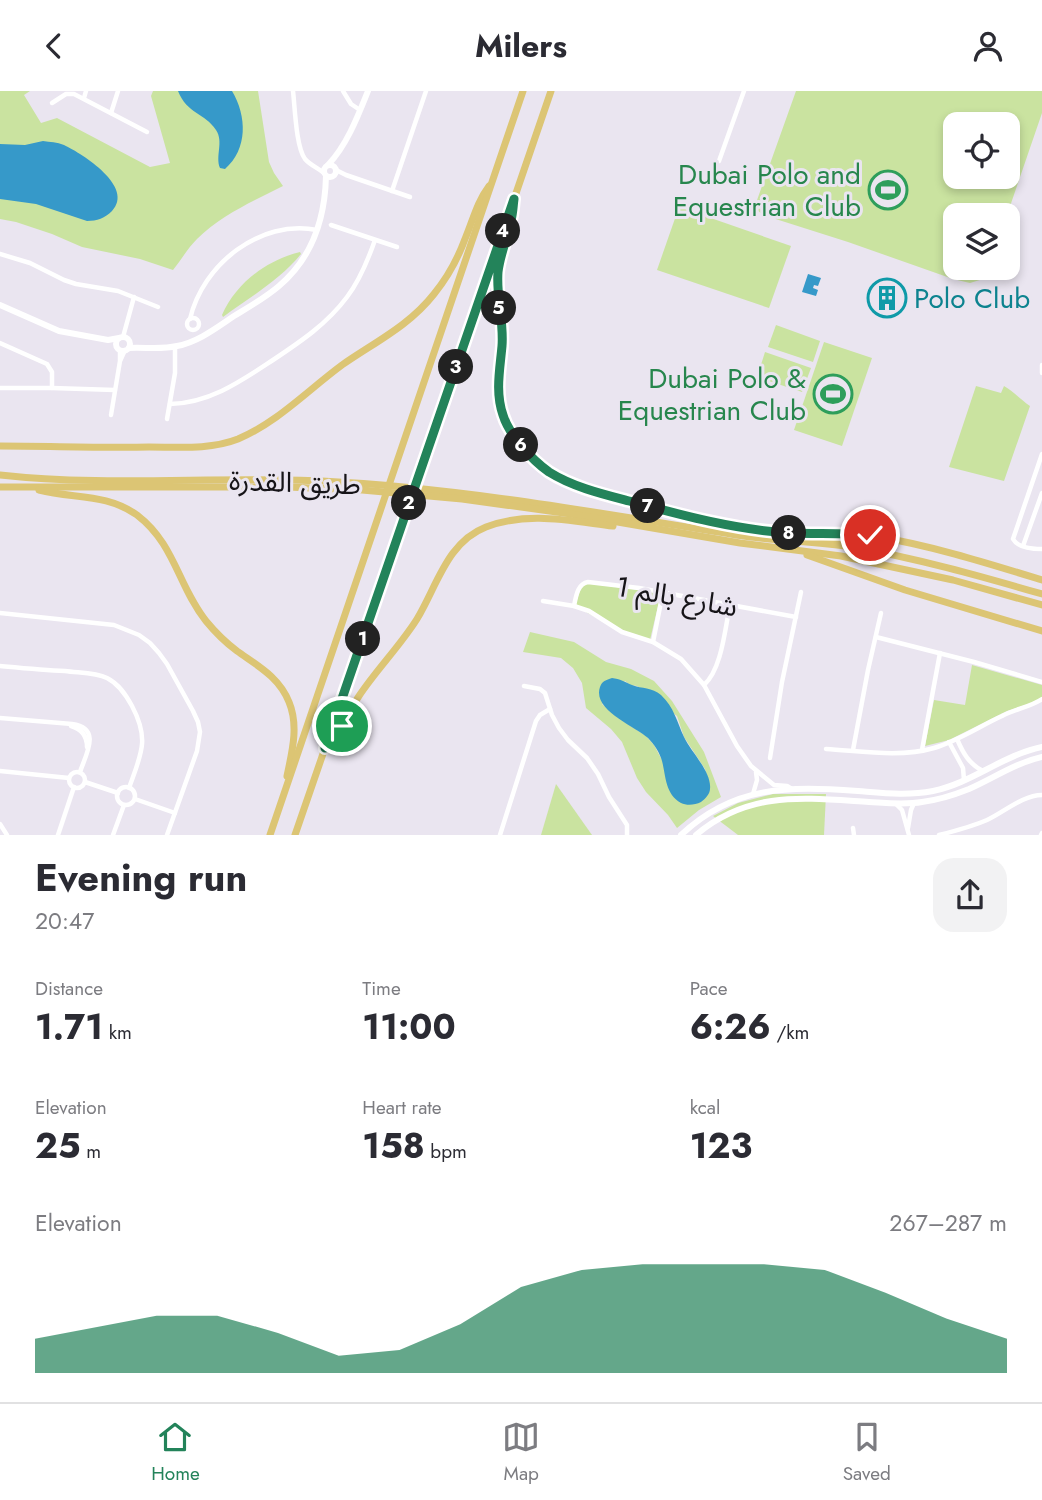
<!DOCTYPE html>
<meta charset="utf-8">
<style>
body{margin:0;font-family:Jost,"Noto Sans Arabic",sans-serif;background:#f2f2f3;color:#2b2b33;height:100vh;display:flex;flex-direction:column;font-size:26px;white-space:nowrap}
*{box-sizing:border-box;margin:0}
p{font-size:23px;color:#7c7c81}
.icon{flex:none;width:38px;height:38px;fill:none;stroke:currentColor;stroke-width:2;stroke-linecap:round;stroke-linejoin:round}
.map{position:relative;height:744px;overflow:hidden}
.details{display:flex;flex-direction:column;background:#fff;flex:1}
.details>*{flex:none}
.buttons{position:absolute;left:943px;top:21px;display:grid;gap:14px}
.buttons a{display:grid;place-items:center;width:77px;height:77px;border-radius:14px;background:#fff;box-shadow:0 4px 10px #0003;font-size:35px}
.pin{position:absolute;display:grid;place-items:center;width:60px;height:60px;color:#fff;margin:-30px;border:4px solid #fff;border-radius:50%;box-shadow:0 2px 7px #0007}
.km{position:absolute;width:35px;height:35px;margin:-18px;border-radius:50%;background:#222;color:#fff;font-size:19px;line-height:35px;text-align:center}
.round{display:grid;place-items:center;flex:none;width:74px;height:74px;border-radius:21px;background:#f2f2f3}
.head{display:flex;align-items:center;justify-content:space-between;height:119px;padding:0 35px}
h1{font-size:38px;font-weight:700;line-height:52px}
.stats{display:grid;grid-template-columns:repeat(3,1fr);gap:10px;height:119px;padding:7px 35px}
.stats div{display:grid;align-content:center}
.stats b{font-size:35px;font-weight:700}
.stats small{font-size:19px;font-weight:400}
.stats p{font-size:19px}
.chart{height:196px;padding:14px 35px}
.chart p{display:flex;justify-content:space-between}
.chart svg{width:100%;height:126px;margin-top:7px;fill:#23835a;opacity:.7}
header{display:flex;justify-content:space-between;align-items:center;height:91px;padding:0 35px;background:#fff;font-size:32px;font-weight:700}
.dock{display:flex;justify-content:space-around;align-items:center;height:98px;border-top:2px solid #e1e1e2;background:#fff;font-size:19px;color:#7c7c81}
.dock a{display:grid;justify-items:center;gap:4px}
.dock .selected{color:#23835a}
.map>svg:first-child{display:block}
.green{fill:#cae3a0;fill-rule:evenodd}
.water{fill:#3699c9}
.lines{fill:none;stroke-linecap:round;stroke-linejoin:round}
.street{stroke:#fff;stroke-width:4.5}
.secondary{stroke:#fff;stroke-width:6}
.primary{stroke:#dcc574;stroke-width:7}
.route-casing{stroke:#fff;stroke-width:14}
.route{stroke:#23835a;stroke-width:9}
.labels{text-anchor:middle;stroke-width:6;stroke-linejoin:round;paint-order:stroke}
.leisure-label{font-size:28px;fill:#27864d;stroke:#eae5f0;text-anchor:end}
.culture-label{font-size:28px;fill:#0d838f;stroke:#eae5f0;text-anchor:start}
.street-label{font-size:28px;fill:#161418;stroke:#eae5f0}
</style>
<header><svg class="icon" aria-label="back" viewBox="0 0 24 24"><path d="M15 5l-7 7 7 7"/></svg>Milers<svg class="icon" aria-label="person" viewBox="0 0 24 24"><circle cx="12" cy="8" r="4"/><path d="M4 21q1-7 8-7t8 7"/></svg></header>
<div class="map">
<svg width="1042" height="744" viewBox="0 0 1042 744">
<rect width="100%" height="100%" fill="#eae5f0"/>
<g class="green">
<path d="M0 0H30L24 4 41 32 57 27 150 76 170 72 151 5 153 0H258L269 71 274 82 283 95C253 110 221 124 197 148 188 157 181 169 173 179L140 168 82 156 52 143 16 131 0 128Z"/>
<path d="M796 0H1042V22L1007 124H956V177H989L983 188 970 192 953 188 848 151 763 124 757 119 756 112ZM956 33H1008V86H956Z"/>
<path d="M679 116 791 155 769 217 657 179Z"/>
<path d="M300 161 301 163C280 189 250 206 223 226L222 224C236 192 267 169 300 161Z"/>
<path d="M776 234 820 250 813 271 768 256Z"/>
<path d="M824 251 872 267 842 355 794 339Z"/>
<path d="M765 261 811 277 802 301 757 286Z"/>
<path d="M976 295 1001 302 1004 295C1013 300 1021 309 1030 315L1004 390 949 376Z"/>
<path d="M586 492 661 502 650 549 626 543 575 515 581 497Z"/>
<path d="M530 541 574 551 606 571 631 578 654 590 672 610 704 661 721 706 699 719 677 737 668 724 646 701 637 687 622 651 611 638 586 617 582 592 573 577 561 567 523 561ZM625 590 630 594 637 595 677 625 684 646 705 678 710 697 662 669 654 654 646 645 617 626 602 613Z"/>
<path d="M972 574 1042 594V606L1035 611 1007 620 949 649 925 655 934 609 965 614Z"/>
<path d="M556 693 592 744H541Z"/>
<path d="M773 703H826L824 744H738L713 725 738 712Z"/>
</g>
<g class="water">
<path d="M178 0H232C247 25 248 58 225 78L220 77C215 65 224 51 216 39 205 22 187 23 178 0Z"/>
<path d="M43 50C50 51 57 51 64 54 83 63 135 96 112 120 105 127 97 130 87 130L36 113 0 108V53L25 54Z"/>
<path d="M808 183 821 187 818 195 814 194 813 197 818 199 816 205 802 201Z"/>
<path d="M612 587C620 588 625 591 632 594 642 598 652 596 661 604 674 616 677 631 684 646 691 661 712 681 710 698 710 703 705 708 701 711 695 714 687 715 681 712 665 703 666 685 662 670 660 662 654 653 648 647 635 635 592 619 600 596 602 590 606 589 612 587Z"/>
</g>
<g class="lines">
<g class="street">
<path d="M293 0C295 17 296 56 305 68 310 74 318 77 324 82"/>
<path d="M343 0 351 13 360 19"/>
<path d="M84 7 86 0"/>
<path d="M52 12 66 3H74L147 41"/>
<path d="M111 22 118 0"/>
<path d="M719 70 744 0"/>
<path d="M336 79 346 84 410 106"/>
<path d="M392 100 426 0"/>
<path d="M331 134 397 156"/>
<path d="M0 163 30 172 64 189 76 193 118 200 158 216"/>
<circle cx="193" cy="233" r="6"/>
<path d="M190 228C203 173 260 128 317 139"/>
<path d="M123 246 134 206"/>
<path d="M0 252 47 273 52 281V297"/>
<path d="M120 259V269"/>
<path d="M1042 274V282"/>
<path d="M0 297H52L115 299"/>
<path d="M170 313C210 312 241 290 273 269 300 251 327 233 347 206 360 189 368 169 375 149"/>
<path d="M111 324 120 270 125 259"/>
<path d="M167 328 175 282V256"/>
<path d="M1042 363 1013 448C1018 457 1032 458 1042 458"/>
<path d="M1023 455 1042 402"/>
<path d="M543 510 574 515 589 520 622 541 653 551 681 568 704 594 737 655 751 675 774 694 787 695 792 698"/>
<path d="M574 515C576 506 577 493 588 491L639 497 796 526"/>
<path d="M0 522 114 534 139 544 150 552 159 562 167 573 193 620 198 631 200 641 197 660 167 744"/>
<path d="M876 546 974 571 1042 591"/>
<path d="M653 551 663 501"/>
<path d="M0 575C22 577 43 579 65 580 78 582 95 581 107 587 119 593 126 604 132 615 150 649 141 663 129 697"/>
<path d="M704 594C722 578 725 537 730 514"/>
<path d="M524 595 540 598 545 602 552 624 559 637 568 649 587 667 598 683 609 706 627 734V744"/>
<path d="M0 627 72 633C102 637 86 663 80 681"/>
<path d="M71 635C82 638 87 645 87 656"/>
<path d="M957 648C963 662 969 673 983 680"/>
<path d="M949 651 963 677 964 689"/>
<path d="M826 658C861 660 900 667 934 657 958 650 980 635 1002 625 1015 618 1030 616 1042 608"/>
<path d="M853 659 868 579 881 522"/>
<path d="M922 659 940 562"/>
<path d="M770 667 782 591 801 501"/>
<path d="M0 680 69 687"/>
<circle cx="77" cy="689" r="8"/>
<path d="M85 691 118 702"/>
<circle cx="126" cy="705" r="9"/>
<path d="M753 703 757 689 756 681"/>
<path d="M135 708 175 722"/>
<path d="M896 713 902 719 909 744"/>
<path d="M0 733 7 744"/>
<path d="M853 737 854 744"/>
<path d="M908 737 911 719 914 712"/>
<path d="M58 744 74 696"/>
<path d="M113 744 124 714"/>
<path d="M500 744 536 630 540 624 550 618"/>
<path d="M939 744C955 740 971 736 987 729 1004 721 1023 704 1042 704"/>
<path d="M1041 744 1042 742"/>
</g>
<g class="secondary">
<circle cx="330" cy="80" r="6"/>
<path d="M328 74C347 54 358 25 368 0"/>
<path d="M0 214 59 240 108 249 119 247"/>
<circle cx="123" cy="253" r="7"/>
<path d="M129 257C145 256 161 259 177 255 198 251 216 237 234 225 249 216 265 207 279 195 312 167 325 128 326 85"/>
<path d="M681 744C734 694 789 695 858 700 883 702 907 705 933 700 972 692 1003 664 1042 656"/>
<path d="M696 744C749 699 805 707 869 711 887 712 905 714 922 711 938 709 954 704 969 698 994 687 1015 672 1042 666"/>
</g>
<g class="primary">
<path d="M514 108C511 133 501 157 498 181 496 206 504 230 502 255 500 278 495 300 502 323 508 344 534 372 553 383 577 397 606 403 633 411 683 426 736 436 788 442 816 445 845 440 873 445 930 454 987 472 1042 489"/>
<path d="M513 111 551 0"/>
<path d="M0 355C50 355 99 357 149 356 178 356 210 359 238 348 278 331 308 299 342 274 375 251 409 235 434 203 447 187 458 167 465 148 473 129 477 111 489 95"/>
<path d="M0 384C107 396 215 385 322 390 462 397 599 422 736 444 775 450 814 450 852 456 916 467 980 485 1042 503"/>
<path d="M0 396H287L362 399 462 408 571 423 740 452 841 465 953 489 1042 514"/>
<path d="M39 399C74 408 106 402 137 424 175 453 178 495 206 530 215 541 225 551 237 560 258 575 279 586 289 611 299 635 292 661 287 685"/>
<path d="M823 446 863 454"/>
<path d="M807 464 905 499 1042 540"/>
<path d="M328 654C342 640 348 621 359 605 377 578 400 555 417 528 437 495 447 451 486 436 527 420 571 430 613 435"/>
<path d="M270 744 523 0"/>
<path d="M295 744 508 126"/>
</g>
</g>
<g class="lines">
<defs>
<path id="route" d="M342 635 335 647 325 657 514 108C513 115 513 122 511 129 508 146 500 163 498 181 496 206 504 230 502 255 500 278 495 301 503 324 509 344 532 369 549 381 573 396 602 403 629 410 681 424 736 439 790 442 817 443 843 442 870 444"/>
</defs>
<use href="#route" class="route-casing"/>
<use href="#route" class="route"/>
</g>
<defs>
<symbol id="stadium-ring" viewBox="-11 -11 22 22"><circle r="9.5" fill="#eae5f0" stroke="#2e9e5b" stroke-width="1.5"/><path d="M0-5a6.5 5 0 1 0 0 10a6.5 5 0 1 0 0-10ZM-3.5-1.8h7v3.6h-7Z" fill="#2e9e5b"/></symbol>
<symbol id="building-ring" viewBox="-11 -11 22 22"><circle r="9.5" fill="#eae5f0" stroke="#0f9aa8" stroke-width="1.5"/><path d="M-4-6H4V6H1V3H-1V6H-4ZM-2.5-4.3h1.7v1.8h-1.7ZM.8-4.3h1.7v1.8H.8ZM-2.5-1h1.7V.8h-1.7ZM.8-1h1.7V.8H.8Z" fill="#0f9aa8"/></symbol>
</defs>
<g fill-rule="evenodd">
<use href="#stadium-ring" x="866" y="77" width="44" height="44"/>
<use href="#building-ring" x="865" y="185" width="44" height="44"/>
<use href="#stadium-ring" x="811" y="281" width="44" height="44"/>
</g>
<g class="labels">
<g class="leisure-label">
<text x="861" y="93">Dubai Polo and<tspan x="861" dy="32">Equestrian Club</tspan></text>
<text x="806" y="297">Dubai Polo &amp;<tspan x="806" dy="32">Equestrian Club</tspan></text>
</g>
<g class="culture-label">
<text x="914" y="217">Polo Club</text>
</g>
<g class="street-label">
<text transform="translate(295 391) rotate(2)" y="10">طريق القدرة</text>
<text transform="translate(677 505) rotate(10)" y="10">شارع بالم 1</text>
</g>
</g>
</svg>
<div class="buttons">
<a><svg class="icon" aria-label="locate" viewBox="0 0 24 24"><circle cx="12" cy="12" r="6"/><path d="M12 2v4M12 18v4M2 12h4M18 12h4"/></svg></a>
<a><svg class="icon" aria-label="layers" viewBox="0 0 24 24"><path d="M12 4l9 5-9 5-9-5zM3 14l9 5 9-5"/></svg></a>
</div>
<div class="pin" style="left:342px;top:635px;background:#1e9e55"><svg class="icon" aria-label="arrive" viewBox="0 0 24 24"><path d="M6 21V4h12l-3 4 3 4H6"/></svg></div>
<div class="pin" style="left:870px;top:444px;background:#d93025"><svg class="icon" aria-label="check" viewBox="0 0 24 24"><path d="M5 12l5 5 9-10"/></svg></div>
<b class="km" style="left:363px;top:548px">1</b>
<b class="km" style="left:409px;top:412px">2</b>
<b class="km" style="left:456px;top:276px">3</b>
<b class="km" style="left:503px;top:140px">4</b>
<b class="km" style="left:499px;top:217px">5</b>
<b class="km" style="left:521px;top:354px">6</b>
<b class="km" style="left:648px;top:415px">7</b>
<b class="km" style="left:789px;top:442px">8</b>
</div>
<section class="details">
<div class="head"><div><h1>Evening run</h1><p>20:47</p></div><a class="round"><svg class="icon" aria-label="share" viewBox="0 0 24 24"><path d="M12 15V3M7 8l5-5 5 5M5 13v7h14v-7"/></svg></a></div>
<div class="stats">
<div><p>Distance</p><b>1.71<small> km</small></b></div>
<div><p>Time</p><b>11:00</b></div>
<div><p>Pace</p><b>6:26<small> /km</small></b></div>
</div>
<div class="stats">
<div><p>Elevation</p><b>25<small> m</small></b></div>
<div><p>Heart rate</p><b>158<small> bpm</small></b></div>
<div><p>kcal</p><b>123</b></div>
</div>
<div class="chart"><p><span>Elevation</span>267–287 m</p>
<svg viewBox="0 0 160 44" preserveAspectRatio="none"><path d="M0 44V32L10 28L20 24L30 24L40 30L50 38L60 36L70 27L80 14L90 8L100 6L110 6L120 6L130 8L140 16L150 25L160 32V44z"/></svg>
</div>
</section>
<nav class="dock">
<a class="selected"><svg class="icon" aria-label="home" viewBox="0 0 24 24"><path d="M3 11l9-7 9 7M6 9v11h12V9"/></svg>Home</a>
<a><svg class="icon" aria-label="map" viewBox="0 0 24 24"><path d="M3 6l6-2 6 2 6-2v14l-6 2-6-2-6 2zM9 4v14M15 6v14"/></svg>Map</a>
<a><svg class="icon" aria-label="saved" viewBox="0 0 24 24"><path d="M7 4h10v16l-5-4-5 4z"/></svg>Saved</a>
</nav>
